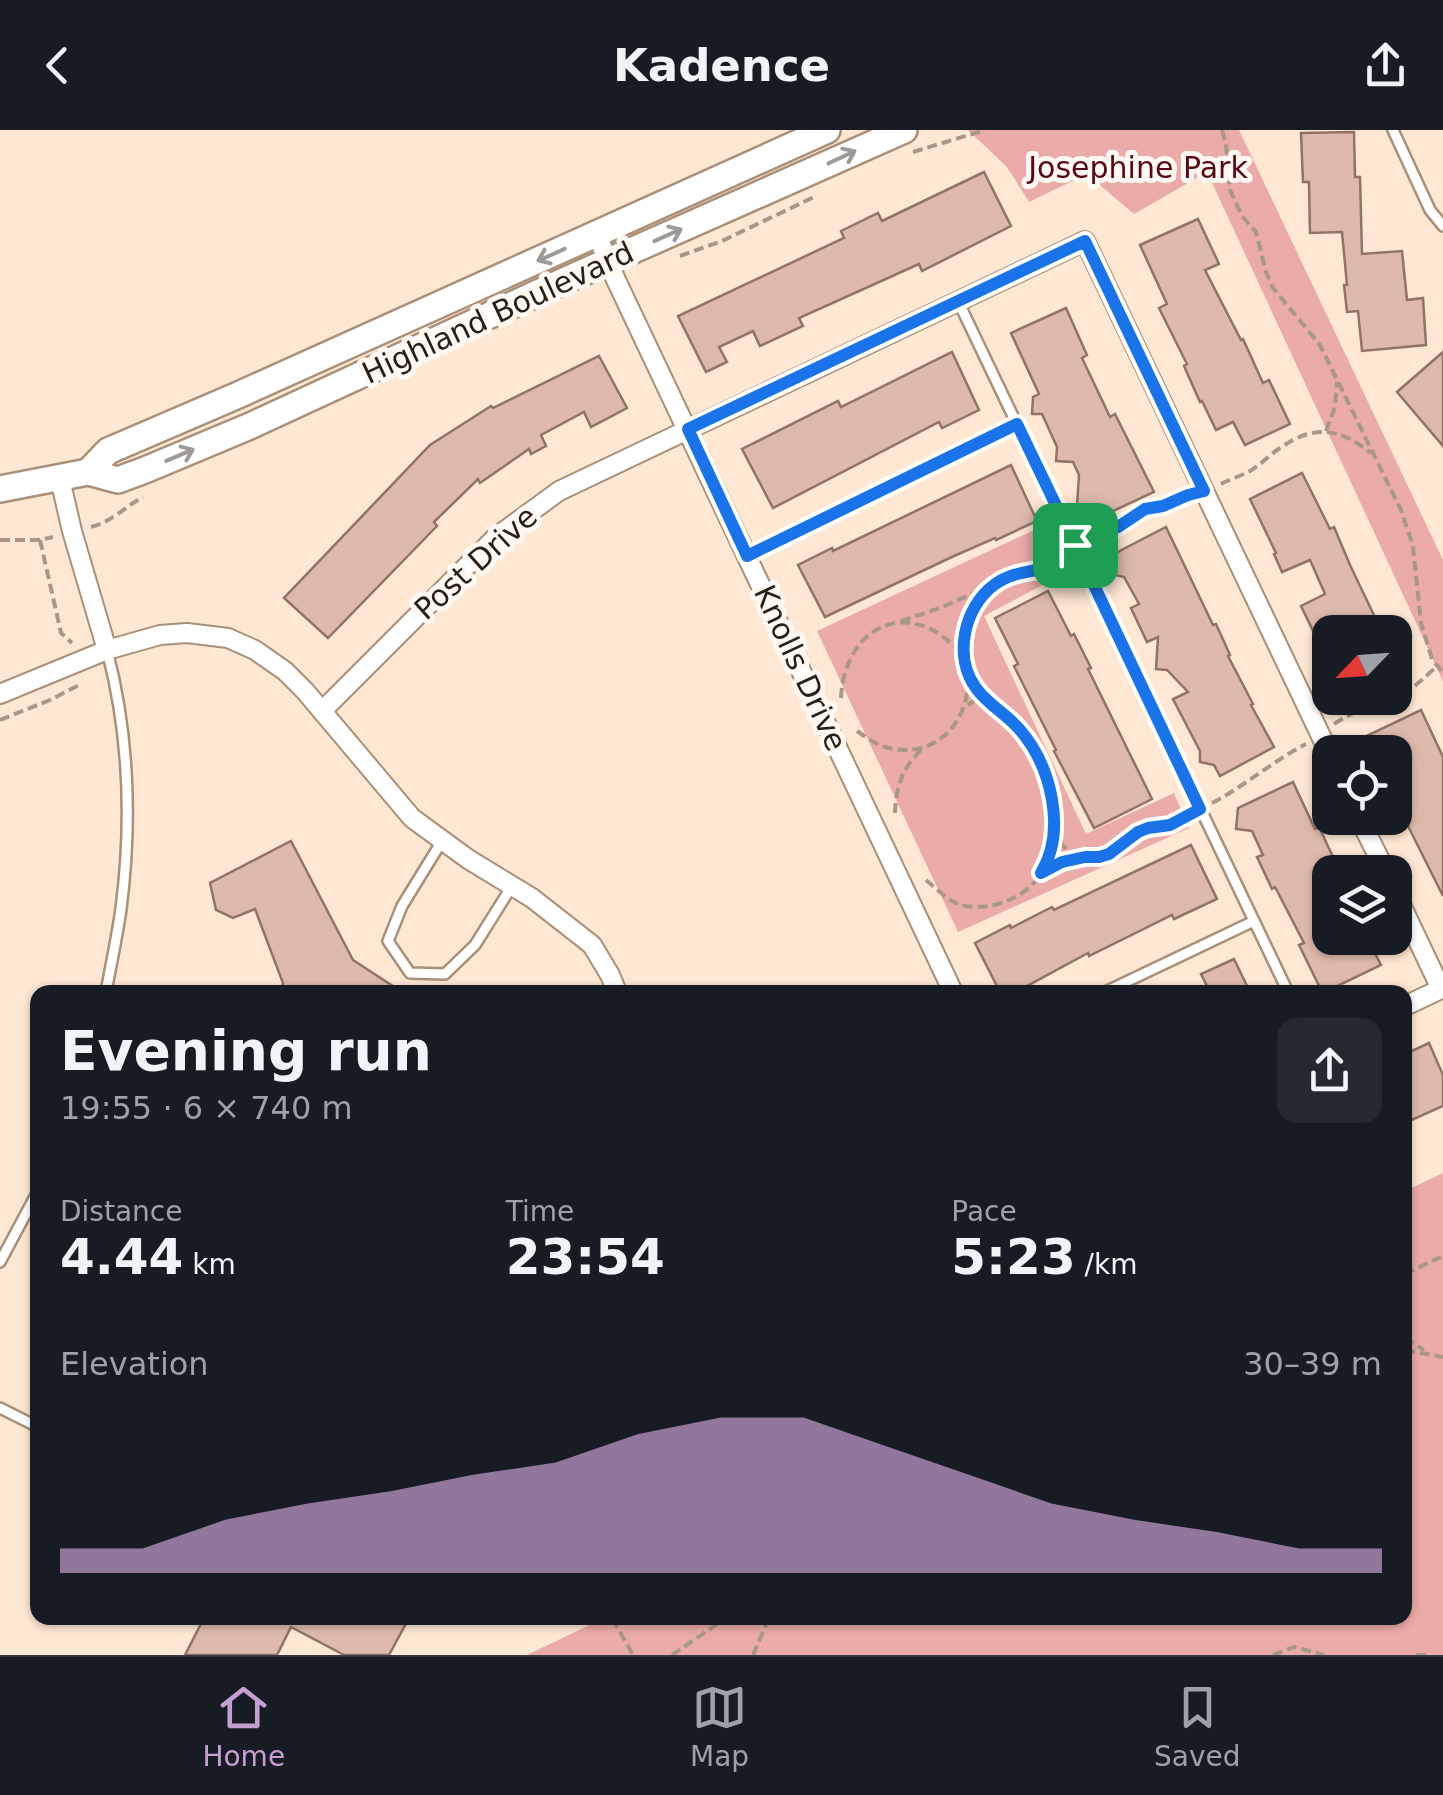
<!DOCTYPE html>
<meta charset="utf-8">
<style>
body{margin:0;font-family:"DejaVu Sans",sans-serif;background:#242831;color:#f1f3f6;height:100vh;display:flex;flex-direction:column;font-size:38px;white-space:nowrap}
*{box-sizing:border-box;margin:0}
p{font-size:32px;color:#9ea1a6}
.icon{flex:none;width:55px;height:55px;fill:none;stroke:currentColor;stroke-width:2;stroke-linecap:round;stroke-linejoin:round}
.map{position:relative;flex:1;overflow:hidden}
.panel{position:absolute;left:30px;top:855px;width:1382px;height:640px;display:flex;flex-direction:column;background:#171b24;border-radius:20px;box-shadow:0 2px 8px #0004}
.panel>*{flex:none}
.needle{width:65px;rotate:245deg}
.tools{position:absolute;left:1312px;top:485px;display:grid;gap:20px}
.tools a{display:grid;place-items:center;width:100px;height:100px;border-radius:20px;background:#171b24;box-shadow:0 2px 8px #0004;font-size:50px}
.pin{position:absolute;display:grid;place-items:center;width:85px;height:85px;color:#fff;margin:-42px;border-radius:20px;box-shadow:0 5px 15px #0006}
.round{display:grid;place-items:center;flex:none;width:105px;height:105px;border-radius:20px;background:#242831}
.overview{display:flex;align-items:center;justify-content:space-between;height:170px;padding:0 30px}
h1{font-size:55px;font-weight:800;line-height:75px}
.stats{display:grid;grid-template-columns:repeat(3,1fr);gap:15px;height:170px;padding:10px 30px}
.stats div{display:grid;align-content:center}
.stats b{font-size:50px;font-weight:800}
.stats small{font-size:28px;font-weight:400}
.stats p{font-size:28px}
.chart{height:280px;padding:20px 30px}
.chart p{display:flex;justify-content:space-between}
.chart svg{width:100%;height:180px;margin-top:10px;fill:#c69fd1;opacity:.7}
header{display:flex;justify-content:space-between;align-items:center;height:130px;padding:0 30px;background:#171b24;font-size:45px;font-weight:800}
.tab-bar{display:flex;justify-content:space-around;align-items:center;height:140px;border-top:2px solid #363941;background:#171b24;font-size:28px;color:#9ea1a6}
.tab-bar a{display:grid;justify-items:center;gap:5px}
.tab-bar .active{color:#c69fd1}
.map>svg:first-child{display:block}
.green{fill:#ebaba8}
.building{fill:#debaac;stroke:#947367;stroke-width:2.5}
.lines{fill:none;stroke-linecap:round;stroke-linejoin:round}
.service-casing{stroke:#ab9079;stroke-width:14}
.minor-casing{stroke:#ab9079;stroke-width:22}
.secondary-casing{stroke:#ab9079;stroke-width:30}
.path{stroke:#a99787;stroke-width:4;stroke-dasharray:10 5;stroke-linecap:butt}
.service{stroke:#fff;stroke-width:9}
.minor{stroke:#fff;stroke-width:18}
.secondary{stroke:#fff;stroke-width:25}
.oneway{stroke:#9e9a96}
.route-casing{stroke:#fff;stroke-width:20}
.route{stroke:#1a73e8;stroke-width:12}
.labels{text-anchor:middle;stroke-width:10;stroke-linejoin:round;paint-order:stroke}
.park-label{font-size:30px;fill:#590812;stroke:#fef8f3}
.street-label{font-size:30px;fill:#281e15;stroke:#fef8f3}
</style>
<header><svg class="icon" aria-label="back" viewBox="0 0 24 24"><path d="M15 5l-7 7 7 7"/></svg>Kadence<svg class="icon" aria-label="share" viewBox="0 0 24 24"><path d="M12 15V3M7 8l5-5 5 5M5 13v7h14v-7"/></svg></header>
<div class="map">
<svg width="1443" height="1525" viewBox="0 0 1443 1525">
<rect width="100%" height="100%" fill="#fee7d3"/>
<g class="green">
<path d="M968 0H1239L1443 430V551L1207 42 1134 84 1087 44 1029 72 1007 37Z"/>
<path d="M1043 396 1067 442 984 486 1086 704 1174 663 1189 698 958 802 817 501Z"/>
<path d="M1443 1043V1525H527L604 1488H1405V1061Z"/>
</g>
<g class="building">
<path d="M1354 2 1355 47H1360L1362 124 1402 121 1407 170 1423 168 1426 215 1362 221 1358 181 1347 182 1344 155H1347L1342 102 1310 103 1309 52H1303L1301 3Z"/>
<path d="M984 42 1011 96 922 141 919 134 799 188 803 196 760 216 753 201 719 217 727 232 706 242 678 186 844 108 841 101 878 83 882 91Z"/>
<path d="M1198 89 1219 134 1205 140 1241 210 1243 209 1263 253 1269 250 1290 294 1245 315 1233 292 1216 300 1202 271 1200 272 1184 236 1187 234 1159 178 1167 174 1140 115Z"/>
<path d="M1066 178 1087 225 1082 228 1110 287 1115 284 1154 362 1098 388 1092 376 1077 375 1079 345 1073 332 1056 331 1057 317 1042 284H1032L1033 267 1039 264 1011 203Z"/>
<path d="M952 222 979 280 942 298 939 292 773 378 742 319 838 271 841 277Z"/>
<path d="M1443 222V316L1397 262Z"/>
<path d="M599 226 627 278 591 297 584 282 541 305 546 316 531 324 529 319 480 353 478 349 434 392 437 396 328 508 284 468 430 315 491 276 493 278Z"/>
<path d="M1011 335 1037 391 996 410 995 408 954 426 825 487 798 435 832 418 833 421Z"/>
<path d="M1302 343 1330 399 1334 397 1350 435 1382 502H1330V536L1301 476 1325 464 1310 430 1282 442 1274 424 1276 423 1250 369Z"/>
<path d="M1166 397 1213 495 1216 494 1230 525 1228 526 1253 574 1251 575 1274 617 1220 646 1214 635 1200 632V621L1173 569 1188 562 1167 540 1156 539 1158 507 1147 512 1131 478 1139 474 1124 447 1107 443 1110 426Z"/>
<path d="M1048 461 1071 506 1074 504 1091 538 1088 539 1152 669 1094 698 1054 621 1056 620 1014 536 1018 534 995 488Z"/>
<path d="M1421 580 1443 627V766L1395 670V622H1367L1360 609Z"/>
<path d="M1293 652 1315 699 1319 697 1334 729 1329 731 1330 808H1367L1381 835 1325 862H1322L1299 815 1304 813 1275 757 1272 759 1257 727 1263 725 1252 701 1236 699 1238 678Z"/>
<path d="M291 711 353 830 402 862H281L283 853 255 779 233 788 216 780 210 753Z"/>
<path d="M1191 715 1217 769 1174 789 1172 785 1089 826 1088 823 1016 862H1000L975 813 1010 795 1011 798 1052 777 1054 780Z"/>
<path d="M1234 829 1250 862H1210L1201 844Z"/>
<path d="M1429 913 1443 945V976L1405 993V924Z"/>
<path d="M204 1488H409L389 1525H344L291 1497 277 1525H185Z"/>
</g>
<g class="lines">
<defs>
<g id="service">
<path d="M1393 0 1430 80 1443 96"/>
<path d="M958 171 1288 862"/>
<path d="M747 426 1017 294"/>
<path d="M442 711 402 776 388 811 410 843 445 844 475 815 512 756"/>
<path d="M106 862C111 835 117 807 121 779 132 693 129 604 107 520"/>
<path d="M1105 862 1254 791"/>
<path d="M0 1132 38 1061"/>
<path d="M0 1278 38 1297"/>
</g>
<g id="minor">
<path d="M597 105 616 150 953 862"/>
<path d="M60 349 72 401 107 520"/>
<path d="M0 564 107 520 160 505 187 503 228 508 255 520 285 541 305 561 412 688 468 729 532 768 592 815 610 845 617 862"/>
<path d="M322 581 495 408 559 361 1085 111 1330 625"/>
<path d="M1359 688 1386 742"/>
<path d="M1395 762 1441 859"/>
<path d="M1405 876 1443 858"/>
</g>
<g id="secondary">
<path d="M88 342 108 321 236 266 827 0"/>
<path d="M0 359 88 342 118 350 145 340 250 296 568 149 904 0"/>
</g>
</defs>
<use href="#service" class="service-casing"/>
<use href="#minor" class="minor-casing"/>
<use href="#secondary" class="secondary-casing"/>
<g class="path">
<path d="M1222 0 1226 14 1230 60 1242 86 1256 102 1266 142 1273 158 1320 215 1401 380 1413 416 1421 493 1432 529 1443 543"/>
<path d="M913 22 985 0"/>
<path d="M680 126 722 111 814 67"/>
<path d="M1326 301 1335 277 1337 252"/>
<path d="M1221 354C1230 349 1241 346 1250 341 1262 334 1271 323 1283 316 1316 294 1341 299 1371 323"/>
<path d="M91 397C111 392 125 377 143 367"/>
<path d="M0 410H40L53 407"/>
<path d="M40 410 61 503 72 513"/>
<path d="M1089 410 1118 397 1145 379 1163 376 1184 367"/>
<path d="M1069 431C1045 442 1019 438 996 453 963 476 952 529 978 561 988 573 1002 581 1013 592 1026 604 1034 620 1042 636 1054 662 1047 714 1075 725 1105 736 1119 710 1143 700 1158 694 1172 695 1186 686"/>
<path d="M901 491 940 478 990 456"/>
<path d="M841 568C845 493 913 465 962 525"/>
<path d="M968 575 975 570 987 572"/>
<path d="M0 590 50 570 81 554"/>
<path d="M1334 594C1354 581 1364 579 1385 572 1406 566 1422 550 1437 536"/>
<path d="M857 601C866 607 875 614 885 617 932 631 969 595 968 549"/>
<path d="M1212 673C1245 656 1273 631 1306 614"/>
<path d="M895 683C896 655 903 637 923 618"/>
<path d="M1043 742 1062 732 1080 728"/>
<path d="M926 750C936 758 946 769 958 774 972 779 991 777 1004 772 1041 758 1049 735 1053 698"/>
<path d="M1405 1144 1443 1126"/>
<path d="M1405 1208 1424 1220"/>
<path d="M1405 1220 1443 1227"/>
<path d="M615 1488V1493L633 1525"/>
<path d="M672 1525 726 1488"/>
<path d="M753 1525 769 1488"/>
<path d="M1273 1525 1294 1517 1324 1525"/>
<path d="M1416 1525H1427"/>
</g>
<use href="#service" class="service"/>
<use href="#minor" class="minor"/>
<use href="#secondary" class="secondary"/>
</g>
<defs><path id="oneway-shaft" d="M-6 0H5M1.5-3L5.5 0L1.5 3" fill="none" stroke-width="1.6" stroke-linecap="round" stroke-linejoin="round" transform="scale(2.5)"/></defs>
<g class="oneway">
<use href="#oneway-shaft" transform="translate(842 27) rotate(-25)"/>
<use href="#oneway-shaft" transform="translate(668 105) rotate(-24)"/>
<use href="#oneway-shaft" transform="translate(551 125) rotate(156)"/>
<use href="#oneway-shaft" transform="translate(180 325) rotate(-23)"/>
</g>
<g class="lines">
<defs>
<path id="route" d="M1075 415 1017 294 747 426 688 299 1085 111 1204 361 1188 365 1163 376 1145 379 1118 397 1075 415 1080 426C1073 429 1066 433 1059 435 1037 442 1014 440 994 455 964 477 953 527 976 558 988 575 1007 584 1020 600 1051 636 1067 700 1041 743L1062 732 1085 727H1099L1109 724 1138 702 1148 698 1170 695 1200 679 1075 415"/>
</defs>
<use href="#route" class="route-casing"/>
<use href="#route" class="route"/>
</g>
<g class="labels">
<g class="park-label">
<text x="1138" y="48">Josephine Park</text>
</g>
<g class="street-label">
<text transform="translate(498 183) rotate(-25)" y="10">Highland Boulevard</text>
<text transform="translate(476 433) rotate(-42)" y="10">Post Drive</text>
<text transform="translate(800 538) rotate(65)" y="10">Knolls Drive</text>
</g>
</g>
</svg>
<div class="tools">
<a><svg class="needle" viewBox="-14 -14 28 28"><path d="M0-13l5 13h-10z" fill="#e53935"/><path d="M0 13l5-13h-10z" fill="#9ea1a6"/></svg></a>
<a><svg class="icon" aria-label="locate" viewBox="0 0 24 24"><circle cx="12" cy="12" r="6"/><path d="M12 2v4M12 18v4M2 12h4M18 12h4"/></svg></a>
<a><svg class="icon" aria-label="layers" viewBox="0 0 24 24"><path d="M12 4l9 5-9 5-9-5zM3 14l9 5 9-5"/></svg></a>
</div>
<div class="pin" style="left:1075px;top:415px;background:#1e9e55"><svg class="icon" aria-label="arrive" viewBox="0 0 24 24"><path d="M6 21V4h12l-3 4 3 4H6"/></svg></div>
<section class="panel">
<div class="overview"><div><h1>Evening run</h1><p>19:55 · 6 × 740 m</p></div><a class="round"><svg class="icon" aria-label="share" viewBox="0 0 24 24"><path d="M12 15V3M7 8l5-5 5 5M5 13v7h14v-7"/></svg></a></div>
<div class="stats">
<div><p>Distance</p><b>4.44<small> km</small></b></div>
<div><p>Time</p><b>23:54</b></div>
<div><p>Pace</p><b>5:23<small> /km</small></b></div>
</div>
<div class="chart"><p><span>Elevation</span>30–39 m</p>
<svg viewBox="0 0 160 44" preserveAspectRatio="none"><path d="M0 44V38L10 38L20 31L30 27L40 24L50 20L60 17L70 10L80 6L90 6L100 13L110 20L120 27L130 31L140 34L150 38L160 38V44z"/></svg>
</div>
</section>
</div>
<nav class="tab-bar">
<a class="active"><svg class="icon" aria-label="home" viewBox="0 0 24 24"><path d="M3 11l9-7 9 7M6 9v11h12V9"/></svg>Home</a>
<a><svg class="icon" aria-label="map" viewBox="0 0 24 24"><path d="M3 6l6-2 6 2 6-2v14l-6 2-6-2-6 2zM9 4v14M15 6v14"/></svg>Map</a>
<a><svg class="icon" aria-label="saved" viewBox="0 0 24 24"><path d="M7 4h10v16l-5-4-5 4z"/></svg>Saved</a>
</nav>
